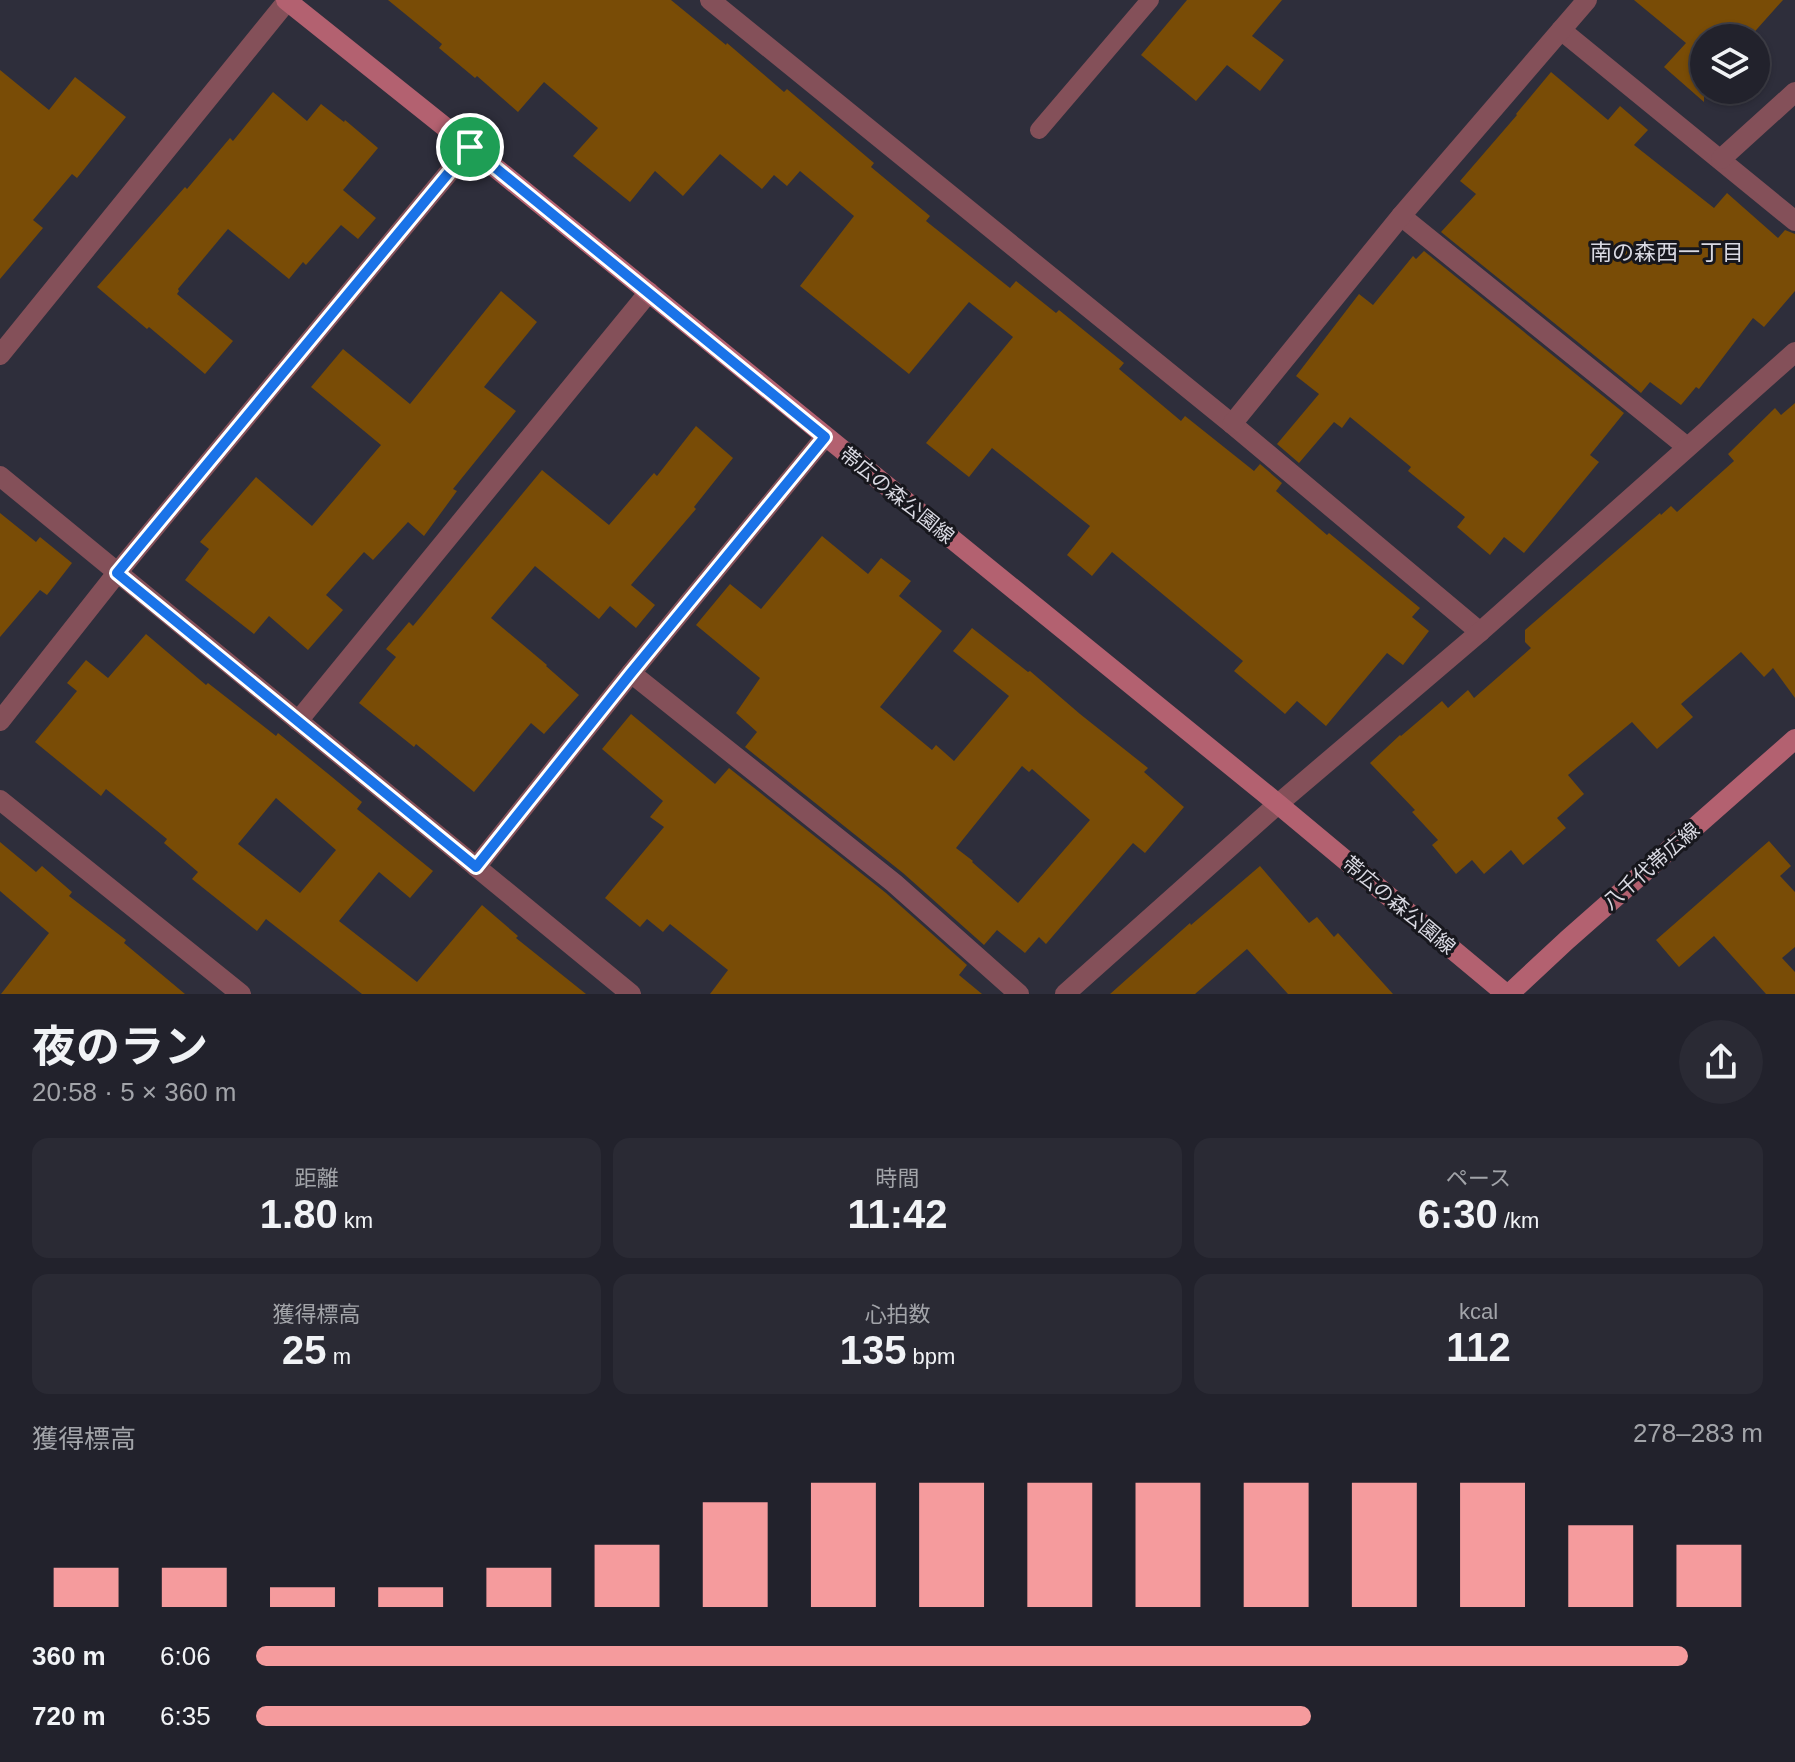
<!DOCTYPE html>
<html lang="ja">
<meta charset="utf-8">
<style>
body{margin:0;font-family:Helvetica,"Noto Sans JP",sans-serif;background:#2a2a34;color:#f1f3f6;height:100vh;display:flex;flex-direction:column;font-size:30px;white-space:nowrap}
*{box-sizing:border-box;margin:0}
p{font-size:26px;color:#a2a4a9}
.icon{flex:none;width:44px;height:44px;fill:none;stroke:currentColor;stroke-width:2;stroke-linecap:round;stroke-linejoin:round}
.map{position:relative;height:994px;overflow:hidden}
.panel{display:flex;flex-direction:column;background:#22222c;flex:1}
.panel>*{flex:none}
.tools{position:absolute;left:1690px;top:24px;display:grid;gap:16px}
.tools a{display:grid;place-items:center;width:80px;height:80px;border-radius:50%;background:#22222c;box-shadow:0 2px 6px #0004,0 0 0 2px #3f3f48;font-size:40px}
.pin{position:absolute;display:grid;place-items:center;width:68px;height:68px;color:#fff;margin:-34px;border:4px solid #fff;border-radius:50%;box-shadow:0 2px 8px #0007}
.round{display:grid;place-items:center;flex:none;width:84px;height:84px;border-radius:42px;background:#2a2a34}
.headline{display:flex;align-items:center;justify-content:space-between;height:136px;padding:0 32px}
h1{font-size:44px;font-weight:700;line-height:60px}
.stats{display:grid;grid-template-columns:repeat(3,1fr);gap:12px;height:136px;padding:8px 32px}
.stats div{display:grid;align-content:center;border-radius:16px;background:#2a2a34;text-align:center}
.stats b{font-size:40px;font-weight:700}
.stats small{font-size:22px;font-weight:400}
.stats p{font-size:22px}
.chart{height:224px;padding:16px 32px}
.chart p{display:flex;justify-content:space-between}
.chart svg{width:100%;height:144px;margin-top:8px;stroke:#f59b9d;stroke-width:6}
ul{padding:0 32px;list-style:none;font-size:26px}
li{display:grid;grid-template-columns:128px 96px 1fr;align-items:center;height:60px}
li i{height:20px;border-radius:10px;background:#f59b9d}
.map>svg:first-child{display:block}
.building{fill:#794c06;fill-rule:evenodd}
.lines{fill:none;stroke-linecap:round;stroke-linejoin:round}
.service{stroke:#845059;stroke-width:18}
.minor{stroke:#845059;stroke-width:20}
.secondary{stroke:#b36170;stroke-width:20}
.route-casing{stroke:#fff;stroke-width:16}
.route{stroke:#1a73e8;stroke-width:10}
.labels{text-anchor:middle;stroke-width:6;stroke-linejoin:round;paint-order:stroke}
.street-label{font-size:20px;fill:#d9d9e2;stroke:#17171d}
.neighbourhood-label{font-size:22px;fill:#d9d9e2;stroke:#17171d}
</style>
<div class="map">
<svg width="1795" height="994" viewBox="0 0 1795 994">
<rect width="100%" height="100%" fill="#2e2e3b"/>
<g class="building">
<path d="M388 0H671L726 45 727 43 784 92 787 89 874 163 871 167 930 216 926 221 1010 288 1016 281 1056 313 1059 310 1124 363 1119 369 1181 421 1185 416 1254 471 1260 464 1282 483 1276 491 1327 535 1329 533 1420 608 1412 617 1429 631 1403 665 1387 653 1326 726 1297 701 1285 714 1234 671 1243 661 1112 552 1092 576 1067 555 1090 526 992 448 969 477 926 443 1013 337 969 302 909 374 800 286 854 216 800 171 787 186 774 175 762 189 720 154 683 196 655 171 630 202 573 156 598 128 544 82 518 112 477 76 475 78 439 48 442 44Z"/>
<path d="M1187 0H1282L1252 36 1284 60 1260 91 1227 65 1196 101 1141 55Z"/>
<path d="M1634 0H1783L1749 38H1704V102L1664 67 1686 43Z"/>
<path d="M0 70 49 110 75 77 126 117 77 178 72 174 33 220 43 228 0 279Z"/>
<path d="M1551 72 1608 120 1620 106 1648 130 1634 145 1714 208 1727 193 1778 238 1785 230 1795 234V291L1764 327 1753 318 1699 389 1696 387 1681 405 1650 382 1641 393 1441 232 1476 194 1460 181 1517 115 1516 114Z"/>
<path d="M273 92 307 121 321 104 344 122 345 120 378 148 343 190 376 218 358 239 341 225 306 265 303 262 289 279 228 229 178 289 179 291 177 294 233 341 205 374 149 327 147 329 97 287 185 187 187 189 230 138 233 141Z"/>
<path d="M1424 251 1624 413 1590 455 1599 462 1524 553 1504 537 1490 555 1457 527 1465 517 1408 471 1411 467 1350 417 1342 428 1334 422 1299 463 1277 444 1319 394 1296 376 1359 294 1373 305 1413 256 1416 259Z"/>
<path d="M501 291 537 322 484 387 516 411 453 489 457 491 424 536 408 522 373 560 364 552 326 595 343 610 308 650 269 616 254 634 185 580 209 549 200 542 256 477 312 526 381 445 311 387 343 349 410 404Z"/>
<path d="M1795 403V698L1773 668 1764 677 1741 652 1681 704 1693 717 1657 749 1632 722 1568 775 1584 794 1557 818 1566 828 1523 865 1511 850 1484 874 1472 860 1456 874 1432 845 1438 840 1412 812 1415 810 1370 763 1400 735 1401 736 1442 701 1448 708 1468 690 1474 698 1531 648 1525 642V630L1660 513 1661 515 1671 506 1677 512 1734 461 1728 454 1775 408 1781 415Z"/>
<path d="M696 426 733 458 694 507 696 509 631 585 655 605 636 628 610 606 599 619 535 566 491 618 547 665 546 666 579 695 544 734 531 723 474 792 416 744 414 747 359 703 396 657 386 649 409 622 413 626 542 470 609 525 654 473 657 476Z"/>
<path d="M0 513 36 542 40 537 72 563 47 595 40 590 0 637Z"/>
<path d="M822 536 868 574 881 558 911 581 899 596 942 631 880 707 932 750 936 745 954 761 1009 696 953 651 972 628 1028 672 1030 671 1080 714 1148 768 1144 772 1184 807 1145 853 1133 843 1046 944 1039 937 1025 953 997 930 984 945 903 873 745 747 757 732 736 713 760 678 696 625 730 584 761 609ZM1022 766 1029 772 1032 769 1090 820 1018 903 972 862 973 861 956 848Z"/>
<path d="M146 634 206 685 208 683 276 736 278 733 332 777 362 802 357 809 433 871 410 898 379 872 339 921 417 982 482 905 518 936 516 938 586 994H362L266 919 257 931 192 879 198 872 164 843 167 839 106 789 101 796 35 742 77 691 67 683 86 660 108 678ZM276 798 336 850 300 893 238 844Z"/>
<path d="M631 714 715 784 729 768 886 893 967 965 959 975 982 994H710L728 970 670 924 663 932 647 919 640 927 605 898 664 827 650 817 663 801 602 749Z"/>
<path d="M1769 841 1791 866 1780 876 1795 892V947L1782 958 1795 972V994H1766L1714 936 1679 967 1656 940Z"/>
<path d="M0 842 36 872 42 866 72 892 69 896 126 940 124 943 185 994H1L49 933 0 891Z"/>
<path d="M1260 866 1309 923 1317 917 1334 937 1338 933 1393 994H1288L1247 949 1195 994H1110L1190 923 1191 925Z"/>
</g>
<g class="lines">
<path class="service" d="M1039 130 1150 0"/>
<g class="minor">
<path d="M710 0 1232 424 1480 632"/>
<path d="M1561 30 1795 221"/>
<path d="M1721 159 1795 92"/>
<path d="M1401 216 1687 447"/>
<path d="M0 355 288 0"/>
<path d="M1232 424 1401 216 1587 0"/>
<path d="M0 476 631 994"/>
<path d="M631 673 894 883 1019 994"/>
<path d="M0 721 117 573 470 147"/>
<path d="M298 721 649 292"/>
<path d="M0 800 241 994"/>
<path d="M476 867 631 673 825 437"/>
<path d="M1065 994 1278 804 1480 632 1795 352"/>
</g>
<g class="secondary">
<path d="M286 0 470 147 1278 804 1506 994"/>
<path d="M1509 994 1567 940 1795 739"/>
</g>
</g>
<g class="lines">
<defs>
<path id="route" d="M470 147 825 437 631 673 476 867 117 573Z"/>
</defs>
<use href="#route" class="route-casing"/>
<use href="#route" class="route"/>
</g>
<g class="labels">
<g class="street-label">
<text transform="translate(897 495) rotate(39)" y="7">帯広の森公園線</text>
<text transform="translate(1651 866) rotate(-41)" y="7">八千代帯広線</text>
<text transform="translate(1399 905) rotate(40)" y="7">帯広の森公園線</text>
</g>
<g class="neighbourhood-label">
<text x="1667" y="260">南の森西一丁目</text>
</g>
</g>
</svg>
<div class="tools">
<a><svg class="icon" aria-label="layers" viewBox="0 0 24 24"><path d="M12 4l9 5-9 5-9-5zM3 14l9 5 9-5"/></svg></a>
</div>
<div class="pin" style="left:470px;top:147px;background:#1e9e55"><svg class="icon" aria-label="arrive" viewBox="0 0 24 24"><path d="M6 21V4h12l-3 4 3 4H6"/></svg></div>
</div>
<section class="panel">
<div class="headline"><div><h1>夜のラン</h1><p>20:58 · 5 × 360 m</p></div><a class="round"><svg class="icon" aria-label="share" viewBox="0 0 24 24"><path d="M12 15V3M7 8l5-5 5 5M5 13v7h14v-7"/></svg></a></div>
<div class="stats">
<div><p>距離</p><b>1.80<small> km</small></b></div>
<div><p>時間</p><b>11:42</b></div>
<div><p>ペース</p><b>6:30<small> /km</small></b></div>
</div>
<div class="stats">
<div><p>獲得標高</p><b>25<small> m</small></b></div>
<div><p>心拍数</p><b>135<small> bpm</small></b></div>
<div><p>kcal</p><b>112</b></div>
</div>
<div class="chart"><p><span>獲得標高</span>278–283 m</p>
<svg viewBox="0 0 160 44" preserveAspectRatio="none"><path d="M5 44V32M15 44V32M25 44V38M35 44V38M45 44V32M55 44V25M65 44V12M75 44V6M85 44V6M95 44V6M105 44V6M115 44V6M125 44V6M135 44V6M145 44V19M155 44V25"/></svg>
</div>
<ul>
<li><b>360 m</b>6:06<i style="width:95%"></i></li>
<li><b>720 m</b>6:35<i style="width:70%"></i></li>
</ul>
</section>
